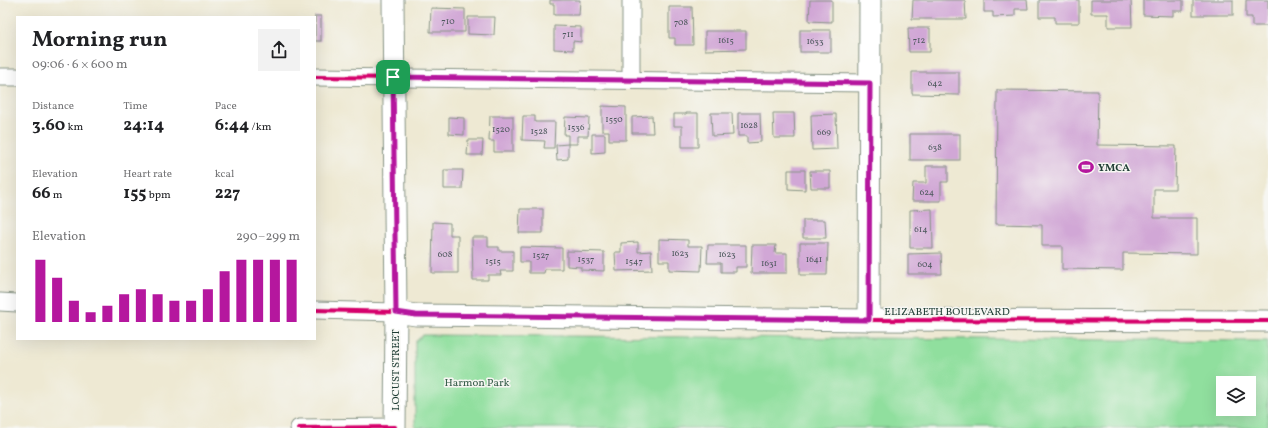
<!DOCTYPE html>
<meta charset="utf-8">
<style>
body{margin:0;font-family:Vollkorn,serif;background:#f2f2f2;color:#202124;height:100vh;display:flex;flex-direction:column;font-size:15px;white-space:nowrap}
*{box-sizing:border-box;margin:0}
p{font-size:13px;color:#757577}
.icon{flex:none;width:22px;height:22px;fill:none;stroke:currentColor;stroke-width:2;stroke-linecap:round;stroke-linejoin:round}
.map{position:relative;flex:1;overflow:hidden}
.side{position:absolute;left:16px;top:16px;width:300px;height:324px;display:flex;flex-direction:column;background:#fff;border-radius:0px;box-shadow:0 4px 16px #0002}
.side>*{flex:none}
.buttons{position:absolute;left:1216px;top:376px;display:grid;gap:8px}
.buttons a{display:grid;place-items:center;width:40px;height:40px;border-radius:0px;background:#fff;box-shadow:0 4px 16px #0002;font-size:20px}
.pin{position:absolute;display:grid;place-items:center;width:34px;height:34px;color:#fff;margin:-17px;border-radius:8px;box-shadow:0 2px 6px #0006}
.round{display:grid;place-items:center;flex:none;width:42px;height:42px;border-radius:0px;background:#f2f2f2}
.summary{display:flex;align-items:center;justify-content:space-between;height:68px;padding:0 16px}
h1{font-size:22px;font-weight:700;line-height:30px}
.figures{display:grid;grid-template-columns:repeat(3,1fr);gap:6px;height:68px;padding:4px 16px}
.figures div{display:grid;align-content:center}
.figures b{font-size:17px;font-weight:700}
.figures small{font-size:11px;font-weight:400}
.figures p{font-size:11px}
.chart{height:112px;padding:8px 16px}
.chart p{display:flex;justify-content:space-between}
.chart svg{width:100%;height:72px;margin-top:4px;stroke:#b5179e;stroke-width:6}
.map>svg:first-child{display:block}
.green{fill:#90df9e;stroke:#588e69;fill-rule:evenodd}
.building{fill:#d1a7d6}
.lines{fill:none;stroke-linecap:round;stroke-linejoin:round}
.minor-casing{stroke:#869384;stroke-width:19}
.tertiary-casing{stroke:#869384;stroke-width:23}
.minor{stroke:#fff;stroke-width:17}
.tertiary{stroke:#fff;stroke-width:21}
.cycleway-casing{stroke:#f6f6f2;stroke-width:6}
.cycleway{stroke:#d6006c;stroke-width:4}
.route-casing{stroke:#fff;stroke-width:8}
.route{stroke:#b5179e;stroke-width:5}
.labels{text-anchor:middle;stroke-width:3;stroke-linejoin:round;paint-order:stroke}
.number-label{font-size:9px;fill:#4c585c}
.poi-label{font-size:11px;font-weight:bold;fill:#1f3d34;stroke:#f6f6f2;text-anchor:start}
.street-label{font-size:11px;fill:#1f3d34;stroke:#f6f6f2}
.park-label{font-size:11px;fill:#365d49;stroke:#f6f6f2}
</style>
<div class="map">
<svg width="1268" height="428" viewBox="0 0 1268 428">
<rect width="100%" height="100%" fill="#f6f6f2"/>
<filter id="ink" filterUnits="userSpaceOnUse"><feTurbulence type="fractalNoise" baseFrequency=".025" numOctaves="2"/><feDisplacementMap in="SourceGraphic" scale="8" xChannelSelector="R" yChannelSelector="G"/><feConvolveMatrix kernelMatrix="1 2 1 2 8 2 1 2 1" color-interpolation-filters="sRGB"/></filter>
<filter id="wash" filterUnits="userSpaceOnUse"><feTurbulence type="fractalNoise" baseFrequency=".012" numOctaves="4" result="noise"/><feDisplacementMap in="SourceGraphic" scale="16" xChannelSelector="R" yChannelSelector="G"/><feGaussianBlur stdDeviation="0.9" result="paint"/><feColorMatrix in="noise" values="0 0 0 0 0 0 0 0 0 0 0 0 0 0 0 0 0 1.4 0 .05"/><feComposite in="paint" operator="in"/></filter>
<g filter="url(#wash)">
<rect width="100%" height="100%" fill="#eee9d3"/>
<path class="green" d="M423 335 1268 341V428H415V342ZM1223 383H1249V409H1223Z"/>
<g id="blocks">
<g class="building">
<path d="M550 0H580L579 15H554V4H550Z"/>
<path d="M810 0H832V22L809 21Z"/>
<path d="M913 0H965L966 19H912Z"/>
<path d="M984 0H1027L1028 9H1015V16L993 17V12H984Z"/>
<path d="M1039 0H1079V23H1055V17H1039Z"/>
<path d="M1091 0H1131L1132 27H1108V14H1091Z"/>
<path d="M1143 0H1183V11H1173V16L1143 15Z"/>
<rect x="1193" y="0" width="40" height="15"/>
<path d="M1246 0H1268V26H1252V17H1246Z"/>
<path d="M669 7H692L693 45H675V38H669Z"/>
<path d="M431 8 465 9V32H430Z"/>
<rect x="315" y="16" width="6" height="25"/>
<path d="M468 17H495L494 35 468 34Z"/>
<path d="M554 26 581 27V42L573 41V50L554 49Z"/>
<path d="M908 28H930V52H909Z"/>
<rect x="800" y="30" width="31" height="22"/>
<path d="M705 31H746V49L705 50Z"/>
<path d="M912 72H959V95L912 94Z"/>
<path d="M997 90 1098 91 1097 145 1176 146 1175 189H1154V218H1197V254L1123 253V270L1062 269V246H1042V225L996 224Z"/>
<path d="M602 106 626 107V140H609V131H602Z"/>
<path d="M686 113H698V147H682V126H674V114H686Z"/>
<path d="M711 113H732L733 135 712 136Z"/>
<path d="M738 113H760L761 142 747 143V136H738Z"/>
<path d="M773 113H794L795 138H774Z"/>
<path d="M836 114 837 149 812 150 811 115Z"/>
<path d="M490 116H513V152H494V141H489Z"/>
<path d="M523 116H535V122H555L554 148H544L545 141 522 140Z"/>
<path d="M652 116 653 133H632V117Z"/>
<path d="M449 117 464 118V135L449 134Z"/>
<path d="M565 117 589 118 588 136H577V144H568V135H564Z"/>
<path d="M592 134H605V152L592 153Z"/>
<rect x="910" y="134" width="50" height="26"/>
<path d="M468 140H483L482 155H467Z"/>
<path d="M568 144V159L557 160 556 145Z"/>
<path d="M926 166H948V182H941V201H912L913 183H926Z"/>
<path d="M444 170H463L462 189H444Z"/>
<path d="M788 170H805V190L788 189Z"/>
<path d="M810 171H830V188H811Z"/>
<path d="M520 209H543V233H519Z"/>
<path d="M932 209 933 248H910V210Z"/>
<path d="M803 220H825L826 238H803Z"/>
<path d="M433 222 450 223V235H458V273H432Z"/>
<path d="M472 237H488V247H499V251H513V271H500L501 275H488V280H473Z"/>
<path d="M659 239 688 240V246H702L701 271 669 270V261H659Z"/>
<path d="M638 242V252L651 251 652 270 616 271 615 252H621V243Z"/>
<path d="M800 243H828L827 275H800Z"/>
<path d="M708 245H746V267H736V272H721V263H707Z"/>
<path d="M752 245H776L775 253H787V273H751Z"/>
<path d="M520 247 562 248V269H545L544 273H529V262H520Z"/>
<path d="M567 251 604 252V271L581 270V267L567 266Z"/>
<path d="M941 253 942 274H908V254Z"/>
</g>
</g>
</g>
<g filter="url(#ink)">
<use href="#blocks" fill-opacity="0" stroke="#869384" stroke-width="1"/>
<g class="lines">
<defs>
<g id="minor">
<path d="M631 0V79"/>
<path d="M0 77H17"/>
<path d="M315 77 870 83"/>
<path d="M0 302 17 303"/>
<path d="M315 310 396 312"/>
<path d="M299 428 395 427"/>
</g>
<g id="tertiary">
<path d="M393 0 396 312 395 428"/>
<path d="M396 312 416 315 869 320 1268 321"/>
<path d="M869 320 870 0"/>
</g>
</defs>
<use href="#minor" class="minor-casing"/>
<use href="#tertiary" class="tertiary-casing"/>
<use href="#minor" class="minor"/>
<use href="#tertiary" class="tertiary"/>
<defs>
<g id="cycleway">
<path d="M315 77 870 83"/>
<path d="M315 310 396 312 416 315 869 320 1268 321"/>
<path d="M299 428 395 427"/>
</g>
</defs>
<use href="#cycleway" class="cycleway-casing"/>
<use href="#cycleway" class="cycleway"/>
</g>
</g>
<g class="lines" filter="url(#ink)">
<defs>
<path id="route" d="M393 77 870 83 869 320 416 315 396 312Z"/>
</defs>
<use href="#route" class="route-casing"/>
<use href="#route" class="route"/>
</g>
<defs>
<symbol id="stadium-bare" viewBox="-9 -9 18 18"><path d="M0-5a6.5 5 0 1 0 0 10a6.5 5 0 1 0 0-10ZM-3.5-1.8h7v3.6h-7Z" fill="#b5179e" stroke="#f6f6f2" stroke-width="2.5" paint-order="stroke"/></symbol>
</defs>
<g fill-rule="evenodd">
<use href="#stadium-bare" x="1075" y="156" width="22" height="22"/>
</g>
<g class="labels">
<g class="number-label">
<text x="448" y="24">710</text>
<text x="681" y="25">708</text>
<text x="568" y="37">711</text>
<text x="726" y="43">1615</text>
<text x="919" y="43">712</text>
<text x="815" y="44">1633</text>
<text x="935" y="86">642</text>
<text x="614" y="122">1550</text>
<text x="749" y="128">1628</text>
<text x="576" y="130">1536</text>
<text x="501" y="132">1520</text>
<text x="539" y="134">1528</text>
<text x="824" y="135">669</text>
<text x="935" y="150">638</text>
<text x="927" y="195">624</text>
<text x="921" y="232">614</text>
<text x="680" y="256">1623</text>
<text x="445" y="257">608</text>
<text x="727" y="257">1623</text>
<text x="541" y="258">1527</text>
<text x="586" y="262">1537</text>
<text x="814" y="262">1641</text>
<text x="493" y="264">1515</text>
<text x="634" y="264">1547</text>
<text x="769" y="266">1631</text>
<text x="925" y="267">604</text>
</g>
<g class="poi-label">
<text x="1098" y="171">YMCA</text>
</g>
<g class="street-label">
<text x="947" y="315">ELIZABETH BOULEVARD</text>
<text transform="translate(395 370) rotate(-90)" y="4">LOCUST STREET</text>
</g>
<g class="park-label">
<text x="477" y="386">Harmon Park</text>
</g>
</g>
</svg>
<div class="buttons">
<a><svg class="icon" aria-label="layers" viewBox="0 0 24 24"><path d="M12 4l9 5-9 5-9-5zM3 14l9 5 9-5"/></svg></a>
</div>
<div class="pin" style="left:393px;top:77px;background:#1e9e55"><svg class="icon" aria-label="arrive" viewBox="0 0 24 24"><path d="M6 21V4h12l-3 4 3 4H6"/></svg></div>
<section class="side">
<div class="summary"><div><h1>Morning run</h1><p>09:06 · 6 × 600 m</p></div><a class="round"><svg class="icon" aria-label="share" viewBox="0 0 24 24"><path d="M12 15V3M7 8l5-5 5 5M5 13v7h14v-7"/></svg></a></div>
<div class="figures">
<div><p>Distance</p><b>3.60<small> km</small></b></div>
<div><p>Time</p><b>24:14</b></div>
<div><p>Pace</p><b>6:44<small> /km</small></b></div>
</div>
<div class="figures">
<div><p>Elevation</p><b>66<small> m</small></b></div>
<div><p>Heart rate</p><b>155<small> bpm</small></b></div>
<div><p>kcal</p><b>227</b></div>
</div>
<div class="chart"><p><span>Elevation</span>290–299 m</p>
<svg viewBox="0 0 160 44" preserveAspectRatio="none"><path d="M5 44V6M15 44V17M25 44V31M35 44V38M45 44V34M55 44V27M65 44V24M75 44V27M85 44V31M95 44V31M105 44V24M115 44V13M125 44V6M135 44V6M145 44V6M155 44V6"/></svg>
</div>
</section>
</div>
